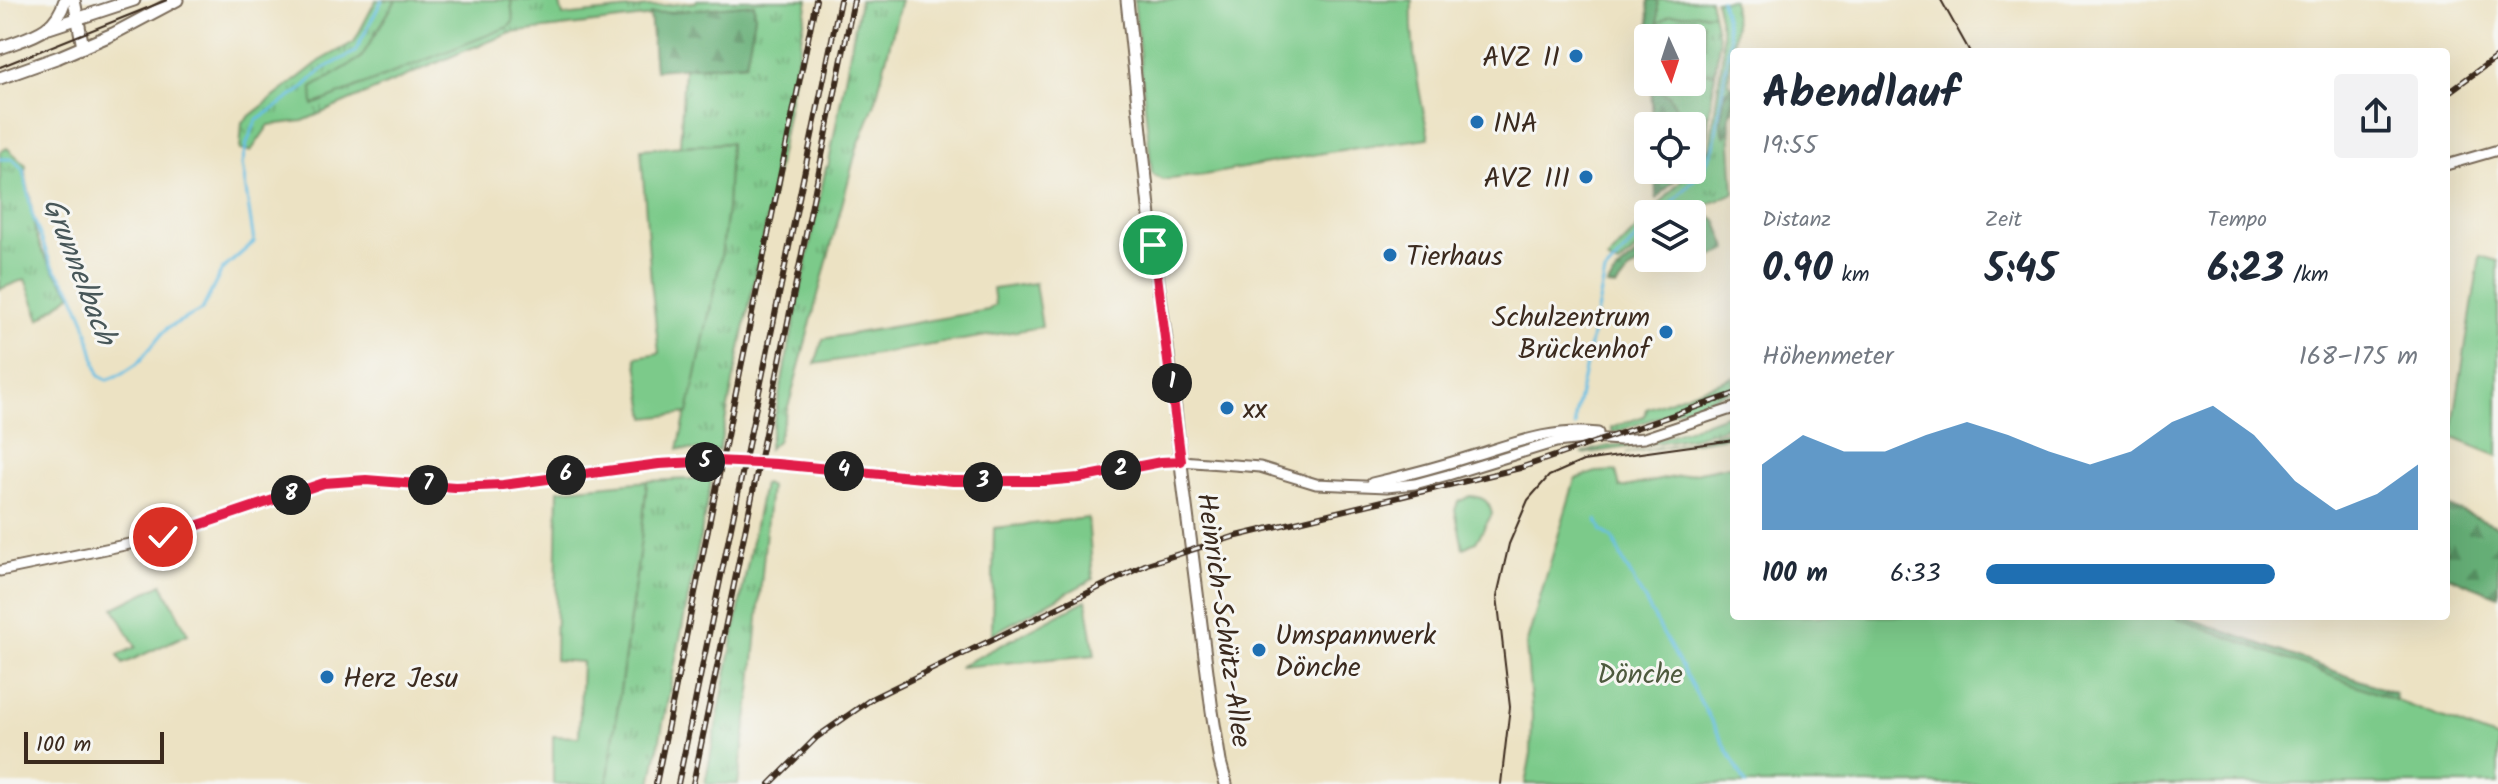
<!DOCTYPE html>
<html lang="de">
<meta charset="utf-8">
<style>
body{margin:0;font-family:Kalam,sans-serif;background:#f2f2f3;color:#1f2937;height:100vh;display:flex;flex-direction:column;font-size:30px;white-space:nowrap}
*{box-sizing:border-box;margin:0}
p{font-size:26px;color:#747a83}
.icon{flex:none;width:44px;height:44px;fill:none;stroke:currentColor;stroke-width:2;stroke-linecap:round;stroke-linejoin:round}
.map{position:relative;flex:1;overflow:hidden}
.side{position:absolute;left:1730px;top:48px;width:720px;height:572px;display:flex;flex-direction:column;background:#fff;border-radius:8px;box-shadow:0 8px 32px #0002}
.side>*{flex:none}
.needle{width:52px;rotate:177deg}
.controls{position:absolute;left:1634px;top:24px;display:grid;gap:16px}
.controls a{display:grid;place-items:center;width:72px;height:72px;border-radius:8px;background:#fff;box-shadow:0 8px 32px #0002;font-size:40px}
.scale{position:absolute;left:24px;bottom:20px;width:140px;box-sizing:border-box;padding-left:8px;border:4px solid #3b2a1e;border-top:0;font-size:22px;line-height:28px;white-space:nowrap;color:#3b2a1e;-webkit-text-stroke:6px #f6f6f2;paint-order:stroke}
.pin{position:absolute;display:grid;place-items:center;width:68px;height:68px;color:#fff;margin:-34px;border:4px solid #fff;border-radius:50%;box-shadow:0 2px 8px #0007}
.km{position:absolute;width:40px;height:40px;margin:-20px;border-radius:50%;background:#222;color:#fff;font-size:22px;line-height:40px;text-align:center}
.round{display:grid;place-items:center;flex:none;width:84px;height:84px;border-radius:8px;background:#f2f2f3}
.headline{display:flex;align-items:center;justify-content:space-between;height:136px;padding:0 32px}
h1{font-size:44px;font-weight:800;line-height:60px}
.figures{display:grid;grid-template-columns:repeat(3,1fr);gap:12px;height:136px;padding:8px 32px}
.figures div{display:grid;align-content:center}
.figures b{font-size:40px;font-weight:800}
.figures small{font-size:22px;font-weight:400}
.figures p{font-size:22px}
.chart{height:224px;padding:16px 32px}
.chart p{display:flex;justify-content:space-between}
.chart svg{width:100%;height:144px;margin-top:8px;fill:#1f6fb2;opacity:.7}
ul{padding:0 32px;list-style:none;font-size:26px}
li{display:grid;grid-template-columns:128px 96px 1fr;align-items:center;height:60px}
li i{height:20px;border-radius:10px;background:#1f6fb2}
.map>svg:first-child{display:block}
.grass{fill:url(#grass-tufts);stroke:#5c7a54;stroke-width:2}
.forest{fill:url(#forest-firs);stroke:#506c4a;stroke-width:2}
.green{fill:#7cca8a;stroke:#5c7a54;stroke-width:2}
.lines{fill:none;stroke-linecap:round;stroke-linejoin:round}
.stream{stroke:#67bfe4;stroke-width:3}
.minor-casing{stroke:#796a58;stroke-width:13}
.major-casing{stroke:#796a58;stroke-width:15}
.minor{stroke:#fff;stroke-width:9}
.major{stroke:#fff;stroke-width:11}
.tram{stroke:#3b2a1e;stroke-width:2}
.rail-casing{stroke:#3b2a1e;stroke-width:6}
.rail{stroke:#f6f6f2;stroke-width:3;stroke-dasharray:9;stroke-linecap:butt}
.route-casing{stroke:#fff;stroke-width:16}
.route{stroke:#e11d48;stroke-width:10}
.poi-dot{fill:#1f6fb2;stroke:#f6f6f2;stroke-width:3}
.labels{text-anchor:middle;stroke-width:6;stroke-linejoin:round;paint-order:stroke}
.poi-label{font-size:28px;fill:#3b2a1e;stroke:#f6f6f2;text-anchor:start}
.street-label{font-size:28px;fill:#3b2a1e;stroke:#f6f6f2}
.park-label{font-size:28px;fill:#4e5a3e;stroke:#f6f6f2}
.water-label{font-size:30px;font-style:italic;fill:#485759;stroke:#f6f6f2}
</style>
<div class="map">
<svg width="2498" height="784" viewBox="0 0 2498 784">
<defs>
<pattern id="grass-tufts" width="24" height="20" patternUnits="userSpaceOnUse" patternTransform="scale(2)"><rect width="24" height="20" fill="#7cca8a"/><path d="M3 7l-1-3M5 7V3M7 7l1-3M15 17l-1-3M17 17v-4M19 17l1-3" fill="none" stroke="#67a470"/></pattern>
<pattern id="forest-firs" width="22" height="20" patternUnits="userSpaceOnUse" patternTransform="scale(2)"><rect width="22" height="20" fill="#65ae76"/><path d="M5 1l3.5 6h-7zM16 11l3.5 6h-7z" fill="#548e60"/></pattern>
</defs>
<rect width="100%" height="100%" fill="#f6f6f2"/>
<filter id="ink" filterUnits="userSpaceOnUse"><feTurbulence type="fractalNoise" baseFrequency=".0125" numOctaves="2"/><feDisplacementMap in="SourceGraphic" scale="16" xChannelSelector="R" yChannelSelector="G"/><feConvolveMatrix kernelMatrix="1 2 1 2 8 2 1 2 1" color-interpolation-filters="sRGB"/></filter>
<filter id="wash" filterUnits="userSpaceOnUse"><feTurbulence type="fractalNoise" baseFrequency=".006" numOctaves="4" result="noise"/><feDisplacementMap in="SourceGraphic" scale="32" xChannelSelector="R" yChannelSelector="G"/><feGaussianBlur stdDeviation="1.8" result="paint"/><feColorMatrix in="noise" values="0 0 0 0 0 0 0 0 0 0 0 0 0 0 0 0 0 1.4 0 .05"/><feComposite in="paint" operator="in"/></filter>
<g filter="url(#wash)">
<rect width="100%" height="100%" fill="#ece2c3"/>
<g class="grass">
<path d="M376 0H396L361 58 312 88 444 51 508 27 513 22 511 0H559L563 16 696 2 697 0H808L777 170 719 451 678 449 721 257 727 209 729 143 680 146 684 68 746 63 754 4 511 33 464 51 303 121 269 125 251 151 240 150 242 122 320 61 354 42Z"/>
<path d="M860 0H901L875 103 857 148 791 397 777 441 768 449 826 167H828Z"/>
<path d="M1715 0H1733L1735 28 1728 83 1734 88V110L1729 111 1734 193 1688 214H1651L1710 148 1723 52 1722 31Z"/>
<path d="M1713 13 1719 41 1715 73 1706 74 1697 69 1696 52 1703 23 1670 26 1671 38H1658V24L1670 15Z"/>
<path d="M7 148 26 165C24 175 28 186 30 196 36 246 41 256 72 294L40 319 25 279 0 289V152Z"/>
<path d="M1648 217V239L1618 266 1607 260Z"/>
<path d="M1734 377V390L1613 433 1611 428 1644 416 1646 409Z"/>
<path d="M1734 412V424L1696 437 1582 454C1605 443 1631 445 1656 439 1682 433 1708 421 1734 412Z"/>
<path d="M1734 428V436L1626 453 1697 441Z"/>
<path d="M712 478 651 784H607L641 539 647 481Z"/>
<path d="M763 484 770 486 752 684 738 784H705Z"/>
</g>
<g class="forest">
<path d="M1648 0H1658V38H1650Z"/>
<path d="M754 4 755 16 746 63 655 70 650 14Z"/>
<path d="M1651 82H1661L1662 92 1669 95 1678 111 1709 114 1706 146 1692 161V126H1653Z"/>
<path d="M1731 87 1734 91 1729 121 1731 129 1725 137C1717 122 1724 106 1725 91Z"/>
<path d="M1655 170H1684L1656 200Z"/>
<path d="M1704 211 1716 220 1728 250 1686 268H1678L1671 258H1692V217Z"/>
<path d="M1648 244V258H1651L1630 270 1616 287 1607 286 1617 272Z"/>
<path d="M2446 505 2498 527V596L2446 575Z"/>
<path d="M2135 616H2183L2395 693 2397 703Z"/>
</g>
<g class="green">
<path d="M396 0H511L513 22 508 27 313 105 312 88 361 58Z"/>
<path d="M1134 0H1412C1410 47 1419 92 1429 138L1329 152 1205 175 1162 180 1152 174Z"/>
<path d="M1658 0H1710L1713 13 1670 15 1658 24Z"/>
<path d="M1695 18 1703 23 1705 47 1696 52 1697 68 1700 72 1715 73 1709 114 1678 111 1669 95 1662 92 1661 82H1692V38H1671L1670 26 1678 20Z"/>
<path d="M730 143 727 209 721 257 688 413 646 418 636 357 659 353 651 281 641 149Z"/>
<path d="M2480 256 2498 261V456L2451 437Z"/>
<path d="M1035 283 1042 327 815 364 823 339 988 310 995 305 993 289Z"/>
<path d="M1734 465V616H2172L2498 739V784H1525L1531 754 1532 714 1526 645 1575 479 1596 472 1616 471 1620 488Z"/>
<path d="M647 481 641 539 607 784H553V736L579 737 582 662 555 660 558 490Z"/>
<path d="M1470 496C1484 497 1489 501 1492 514L1476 542 1463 548 1455 510 1458 502Z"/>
<path d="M1088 518 1093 579 992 634 994 528Z"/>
<path d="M162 584 188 634 123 664 118 655 136 647 114 608Z"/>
<path d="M1086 600 1095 655 959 667Z"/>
</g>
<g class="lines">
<g class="stream">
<path d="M0 159H13L24 170 32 214 51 264 72 291 85 321 99 376 107 380 122 374 137 364 167 328 202 310 222 270 254 242 242 164 247 143 256 121 301 90 323 69 355 52 382 0"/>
<path d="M1662 214 1703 170 1714 147 1730 39 1721 0"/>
<path d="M1575 426V417L1605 273 1648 226"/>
<path d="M1597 520 1602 531 1613 538 1624 563 1746 784"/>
</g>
</g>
</g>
<g filter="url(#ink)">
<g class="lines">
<defs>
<g id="minor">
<path d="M2446 165 2498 150"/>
<path d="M1372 483C1407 475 1441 466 1475 455 1517 442 1553 428 1598 433"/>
<path d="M0 571 163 537 324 483 366 480 455 487 503 485 659 464 716 461 777 464 950 481H1045L1079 478 1161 462 1181 461 1260 467 1316 484 1387 487 1415 484 1448 475 1556 442 1592 438 1620 440 1644 438 1734 408"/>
</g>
<g id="major">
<path d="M74 0 83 47"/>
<path d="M1127 0 1153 245 1173 391 1184 490 1212 711 1220 762 1226 784"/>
<path d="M49 28 134 0"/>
<path d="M0 48C30 36 55 34 65 0"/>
<path d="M0 78 59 57 113 34 177 0"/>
</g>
</defs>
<use href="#minor" class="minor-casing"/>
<use href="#major" class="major-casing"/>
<use href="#minor" class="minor"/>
<use href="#major" class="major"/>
<g class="tram">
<path d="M1941 0 1970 52"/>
<path d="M0 67 167 0"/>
<path d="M1501 784 1510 707 1497 596 1509 544 1528 500 1549 476 1583 461 1734 440"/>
</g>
<defs>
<g id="rail">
<path d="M2446 94 2498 56"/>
<path d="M656 784 816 0"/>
<path d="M678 784 840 0"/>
<path d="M693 784 854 0"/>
<path d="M770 784 817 737 873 698 1147 564 1233 537 1520 468 1734 394"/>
</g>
</defs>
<use href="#rail" class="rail-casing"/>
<use href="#rail" class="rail"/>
</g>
</g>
<g class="lines" filter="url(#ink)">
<defs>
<path id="route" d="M163 537 324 483 366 480 455 487 503 485 659 464 716 461 777 464 953 481H1045L1079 478 1161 462 1181 461 1153 245"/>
</defs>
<use href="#route" class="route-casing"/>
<use href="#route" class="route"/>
</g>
<g class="poi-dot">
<circle cx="1576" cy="56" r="8"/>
<circle cx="1477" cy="122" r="8"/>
<circle cx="1586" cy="177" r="8"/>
<circle cx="1390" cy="255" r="8"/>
<circle cx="1666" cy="332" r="8"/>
<circle cx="1227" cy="408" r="8"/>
<circle cx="1259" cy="650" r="8"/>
<circle cx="327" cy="677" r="8"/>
</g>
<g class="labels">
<g class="poi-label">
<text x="1560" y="66" text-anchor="end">AVZ II</text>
<text x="1493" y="132">INA</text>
<text x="1570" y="187" text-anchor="end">AVZ III</text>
<text x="1406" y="265">Tierhaus</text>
<text x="1650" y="326" text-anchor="end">Schulzentrum<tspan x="1650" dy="32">Brückenhof</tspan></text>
<text x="1243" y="418">xx</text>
<text x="1275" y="644">Umspannwerk<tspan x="1275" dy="32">Dönche</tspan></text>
<text x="343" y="687">Herz Jesu</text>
</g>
<g class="street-label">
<text transform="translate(1225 620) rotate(82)" y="10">Heinrich-Schütz-Allee</text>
</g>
<g class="park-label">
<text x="1640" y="683">Dönche</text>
</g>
<g class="water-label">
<text transform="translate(80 271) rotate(69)" y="10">Grunnelbach</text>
</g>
</g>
</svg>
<div class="controls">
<a><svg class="needle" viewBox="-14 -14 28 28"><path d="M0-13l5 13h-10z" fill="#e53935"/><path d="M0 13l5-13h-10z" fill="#747a83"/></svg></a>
<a><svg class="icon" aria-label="locate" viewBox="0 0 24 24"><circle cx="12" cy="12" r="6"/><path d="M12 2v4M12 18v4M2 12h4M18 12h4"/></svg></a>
<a><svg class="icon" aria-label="layers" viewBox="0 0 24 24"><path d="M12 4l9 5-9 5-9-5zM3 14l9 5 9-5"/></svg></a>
</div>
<div class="scale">100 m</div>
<div class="pin" style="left:1153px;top:245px;background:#1e9e55"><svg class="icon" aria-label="arrive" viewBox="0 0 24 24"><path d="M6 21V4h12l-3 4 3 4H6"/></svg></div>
<div class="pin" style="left:163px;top:537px;background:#d93025"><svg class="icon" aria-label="check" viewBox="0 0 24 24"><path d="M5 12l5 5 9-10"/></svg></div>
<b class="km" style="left:1172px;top:383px">1</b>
<b class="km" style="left:1121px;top:470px">2</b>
<b class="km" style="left:983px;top:482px">3</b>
<b class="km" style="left:844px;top:471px">4</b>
<b class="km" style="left:705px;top:462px">5</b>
<b class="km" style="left:566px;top:475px">6</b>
<b class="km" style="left:428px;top:485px">7</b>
<b class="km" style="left:291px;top:495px">8</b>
<section class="side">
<div class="headline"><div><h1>Abendlauf</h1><p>19:55</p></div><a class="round"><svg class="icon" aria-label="share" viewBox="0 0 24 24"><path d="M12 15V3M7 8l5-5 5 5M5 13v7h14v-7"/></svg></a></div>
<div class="figures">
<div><p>Distanz</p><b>0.90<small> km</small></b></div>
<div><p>Zeit</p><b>5:45</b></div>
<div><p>Tempo</p><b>6:23<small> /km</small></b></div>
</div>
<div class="chart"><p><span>Höhenmeter</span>168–175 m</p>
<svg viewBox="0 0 160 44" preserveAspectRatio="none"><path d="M0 44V24L10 15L20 20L30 20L40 15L50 11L60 15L70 20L80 24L90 20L100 11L110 6L120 15L130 29L140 38L150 33L160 24V44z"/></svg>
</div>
<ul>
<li><b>100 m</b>6:33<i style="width:67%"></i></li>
</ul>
</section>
</div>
